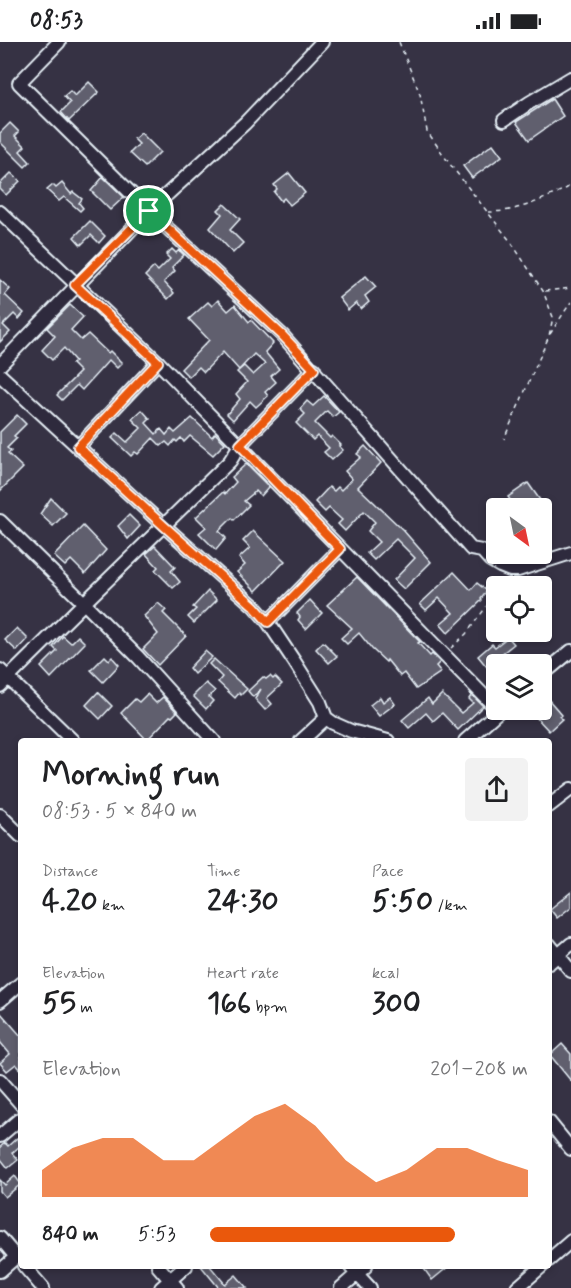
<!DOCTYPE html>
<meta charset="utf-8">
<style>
body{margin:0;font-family:Mynerve,sans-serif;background:#f2f2f2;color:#202124;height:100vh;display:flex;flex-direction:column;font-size:22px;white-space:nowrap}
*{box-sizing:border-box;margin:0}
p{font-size:20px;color:#757577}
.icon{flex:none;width:33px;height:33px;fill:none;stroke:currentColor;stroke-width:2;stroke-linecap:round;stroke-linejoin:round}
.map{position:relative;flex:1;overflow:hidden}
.details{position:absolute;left:18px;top:696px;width:534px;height:531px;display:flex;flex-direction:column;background:#fff;border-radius:6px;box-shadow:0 3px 9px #0003}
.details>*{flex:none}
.needle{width:39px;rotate:147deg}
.tools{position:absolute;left:486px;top:456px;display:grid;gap:12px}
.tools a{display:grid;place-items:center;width:66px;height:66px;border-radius:6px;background:#fff;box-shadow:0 3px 9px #0003;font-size:30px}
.pin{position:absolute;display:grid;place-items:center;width:51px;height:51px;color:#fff;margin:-26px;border:3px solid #fff;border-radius:50%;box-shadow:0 2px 6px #0007}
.round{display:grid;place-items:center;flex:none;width:63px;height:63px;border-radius:6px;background:#f2f2f2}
.head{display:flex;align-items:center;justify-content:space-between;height:102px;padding:0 24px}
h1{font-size:33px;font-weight:700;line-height:45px}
.figures{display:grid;grid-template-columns:repeat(3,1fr);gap:9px;height:102px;padding:6px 24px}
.figures div{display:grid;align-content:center}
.figures b{font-size:30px;font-weight:700}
.figures small{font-size:16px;font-weight:400}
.figures p{font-size:16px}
.chart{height:168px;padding:12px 24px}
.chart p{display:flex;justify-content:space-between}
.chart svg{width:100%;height:108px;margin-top:6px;fill:#ea580c;opacity:.7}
ul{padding:0 24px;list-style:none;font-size:20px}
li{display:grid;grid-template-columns:96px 72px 1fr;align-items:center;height:45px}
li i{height:15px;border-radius:8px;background:#ea580c}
.status{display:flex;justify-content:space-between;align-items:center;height:42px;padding:0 30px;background:#fff;direction:ltr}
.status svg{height:16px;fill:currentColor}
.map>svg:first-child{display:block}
.building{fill:#605e6e;stroke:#e8f1f8;stroke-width:1.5}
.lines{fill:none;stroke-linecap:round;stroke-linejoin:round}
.minor-casing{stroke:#e8f1f8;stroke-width:16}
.path{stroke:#e8f1f8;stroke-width:1.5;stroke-dasharray:4.5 4.5;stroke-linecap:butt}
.minor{stroke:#2f2a3d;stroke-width:12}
.route-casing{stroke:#fff;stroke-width:12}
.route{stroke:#ea580c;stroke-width:8}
</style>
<div class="status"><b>08:53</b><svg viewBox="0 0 49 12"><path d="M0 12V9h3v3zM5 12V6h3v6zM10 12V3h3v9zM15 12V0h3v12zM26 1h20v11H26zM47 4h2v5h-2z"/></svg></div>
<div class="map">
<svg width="571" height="1246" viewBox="0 0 571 1246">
<rect width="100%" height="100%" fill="#363244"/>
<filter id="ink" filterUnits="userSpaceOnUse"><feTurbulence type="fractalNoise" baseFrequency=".0167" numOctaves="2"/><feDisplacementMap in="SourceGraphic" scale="12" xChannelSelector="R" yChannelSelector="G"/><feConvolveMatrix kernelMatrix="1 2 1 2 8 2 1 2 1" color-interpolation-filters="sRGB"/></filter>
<g filter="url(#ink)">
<g class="building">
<path d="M89 40 99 50 69 79 61 70 70 61 64 54 70 49 75 54Z"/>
<path d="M552 57 563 74 529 98 516 80Z"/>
<path d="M10 81 19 90 15 94 25 104 20 109 30 120 25 125 0 100V91Z"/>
<path d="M141 91 160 110 145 125 130 111 139 102 134 97Z"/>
<path d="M493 102 502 114 472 136 463 124Z"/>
<path d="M11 131 20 139 6 153 0 147V142Z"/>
<path d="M289 131 305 151 290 163 284 156 281 159 274 150 277 147 274 143Z"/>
<path d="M103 135 124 155 110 168 91 149Z"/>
<path d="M62 141 71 152 73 150 82 157 79 161 83 166 80 169 64 155 59 159 47 148 53 143 56 146Z"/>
<path d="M224 162 240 177 230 188 243 201 233 211 210 186 222 172 218 168Z"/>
<path d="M90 179 105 194 99 201 91 193 81 203 74 195Z"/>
<path d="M172 207 176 211 179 208 184 213 172 225 175 229 164 240 174 251 168 257 145 234 154 225 158 229 170 217 166 213Z"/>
<path d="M366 234 376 245 365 254 369 260 361 267 356 261 348 268 339 256Z"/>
<path d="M0 238 10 247 5 253 24 271 19 277 14 272 3 283 10 290 0 300Z"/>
<path d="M218 258 228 269 235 263 249 280 251 278 273 301 265 310 279 327 271 334 276 340 265 350 268 354 256 365 250 359 233 378 227 372 240 357 236 352 247 340 237 330 244 324 253 333 265 322 254 312 239 328 223 310 204 330 199 325 189 335 181 327 209 298 189 277 208 260 212 264Z"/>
<path d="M70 263 83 275 71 288 81 298 88 292 108 311 110 309 122 321 117 326 109 318 82 348 77 343 62 358 57 353 80 330 72 322 75 319 64 306 52 318 42 308 55 294 47 286Z"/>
<path d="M324 354 339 370 333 375 327 369 315 381 330 396 332 394 341 403 339 404 343 408 332 418 324 410 329 406 317 394 313 398 296 381 305 372 300 367 307 359 313 364Z"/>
<path d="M142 368 150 377 146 381 156 392 161 387 166 393 171 387 175 391 192 376 212 395 215 391 225 401 213 413 190 394 184 400 181 396 177 400 175 398 170 404 166 400 161 404 153 396 138 412 135 410 131 414 112 396 117 391 127 400 141 386 132 377Z"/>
<path d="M17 373 26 382 14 394 17 396 7 406 11 409 8 412 23 426 0 449V390Z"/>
<path d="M365 404 381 421 358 445 403 488 431 520 404 547 394 538 415 516 396 497 374 518 367 511 379 500 368 489 375 480 364 469 345 489 338 482 342 478 329 466 325 470 315 460 329 445 334 449 338 445 341 448 352 437 345 429 361 415 357 412Z"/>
<path d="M246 422 269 445 261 454 256 449 244 459 249 463 234 478 232 476 219 489 226 496 216 508 199 491 206 485 196 475 223 450 225 452 236 440 232 435Z"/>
<path d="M528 441 540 458 529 466H516L508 455Z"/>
<path d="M51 456 66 471 53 484 40 472Z"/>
<path d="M129 473 140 484 128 497 118 484Z"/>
<path d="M83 484 106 508 85 532 71 518 65 524 54 514Z"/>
<path d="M253 489 285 519 256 549 237 530 245 523 239 516 250 506 243 499Z"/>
<path d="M155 504 175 525 171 529 180 540 173 546 155 528 158 525 146 512Z"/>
<path d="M454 530 471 548 477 541 487 549 481 557 482 558 448 591 440 582 453 571 439 556 426 568 420 562Z"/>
<path d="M357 535 420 600 418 601 430 614 432 612 440 620 436 624 441 630 416 647 404 631 400 634 387 618 386 620 372 607 359 591 347 602 341 596 352 586 327 563Z"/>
<path d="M208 549 217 558 194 581 188 575 196 567 193 565Z"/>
<path d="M310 558 322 571 306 587 298 578 300 575 297 571Z"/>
<path d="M158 561 166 568 163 571 186 594 158 623 143 607 158 592 144 574Z"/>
<path d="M17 586 28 597 17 609 5 598Z"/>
<path d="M63 594 71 601 78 594 85 601 51 636 41 625 57 609 53 605Z"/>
<path d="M508 595 514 602 500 613 508 622H496V636L478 614 492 602 495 605Z"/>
<path d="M323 600 337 614 329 621 316 607Z"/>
<path d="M205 609 212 615 194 632 189 626Z"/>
<path d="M105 614 109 618 112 615 119 623 103 640 91 628Z"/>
<path d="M214 617 247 647 241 653 239 651 235 656 218 640 222 635 209 622Z"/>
<path d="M270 634 273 637 275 635 282 642 267 656 272 662 265 668 255 657 261 647 253 655 248 649 263 635 266 637Z"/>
<path d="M206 641 215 649 209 655 213 659 206 667 193 654Z"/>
<path d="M98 650 112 664 100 677 86 663Z"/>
<path d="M470 651 483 664 458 688 442 671 433 679 426 671 409 686 402 678 428 656 432 662 442 652 461 671 473 661 469 657 471 654Z"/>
<path d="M147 652 156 661 163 655 177 670 172 675 170 674 147 698 121 671 135 657 139 660Z"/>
<path d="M380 655 383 660 390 655 395 662 379 674 370 663Z"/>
<path d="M548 657 562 673 560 675 562 677 549 689 535 674 542 668V663Z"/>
<path d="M571 850V865L557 876 550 867Z"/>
<path d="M0 970 21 994V1028L16 1022 7 1029 0 1021 10 1012 0 1000Z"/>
<path d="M562 1002 571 1012V1039L550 1013Z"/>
<path d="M17 1096 21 1103 12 1111 18 1118 8 1126 0 1116V1105L5 1101 8 1104Z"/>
<path d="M15 1134 21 1142 5 1155 0 1149V1138L5 1143Z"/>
<path d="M201 1224H210L225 1242 236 1233 247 1246H219Z"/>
<path d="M422 1224H449L432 1238Z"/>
</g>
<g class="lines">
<defs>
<g id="minor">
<path d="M59 0 19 41 149 169 283 294 471 507 482 509 490 518 500 524 510 528H518L571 511"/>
<path d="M504 78 529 61 571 36"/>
<path d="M0 170 158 320 496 666"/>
<path d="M0 323 149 169 245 81 322 0"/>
<path d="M0 333 164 484 254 564 268 580 294 619 320 660 326 676 333 681 351 689 388 699"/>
<path d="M78 405 158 320"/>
<path d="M0 479 84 561 0 644"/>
<path d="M268 580 340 507"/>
<path d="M0 628 73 699"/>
<path d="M542 633 571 609"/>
<path d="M214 699 138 615 84 561 230 419 240 403 314 327"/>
<path d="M301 699 326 676"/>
<path d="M465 699 500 668"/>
<path d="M549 764 571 747"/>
<path d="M0 773 21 794"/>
<path d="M549 902 571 929"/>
<path d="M549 921 571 902"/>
<path d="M0 959 21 941"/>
<path d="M0 1038 21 1062"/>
<path d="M549 1080 571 1107"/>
<path d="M0 1094 21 1076"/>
<path d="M0 1196 16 1215 0 1229"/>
<path d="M549 1218 571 1199"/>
<path d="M24 1224 43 1246"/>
<path d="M158 1224 177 1246"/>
<path d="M350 1224 357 1232 366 1224"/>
<path d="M161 1246 186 1224"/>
<path d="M341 1246 357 1232 370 1246"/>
<path d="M517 1246 542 1224"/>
</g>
</defs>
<use href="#minor" class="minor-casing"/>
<g class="path">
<path d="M399 0 420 52 427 89 449 121 511 200 543 249 553 275 549 294 504 397"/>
<path d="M488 170C517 170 542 158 567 146L571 142"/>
<path d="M545 249 571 246"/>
<path d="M550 292 571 260"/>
<path d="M505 544 510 539"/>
<path d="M451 606 466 592 496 552"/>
</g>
<use href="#minor" class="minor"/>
</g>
</g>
<g class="lines" filter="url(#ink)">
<defs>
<path id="route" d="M149 169 283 294 314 327 240 403 340 507 268 580 254 564 164 484 78 405 158 320 75 243Z"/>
</defs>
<use href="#route" class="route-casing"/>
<use href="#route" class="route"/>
</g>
</svg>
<div class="tools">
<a><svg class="needle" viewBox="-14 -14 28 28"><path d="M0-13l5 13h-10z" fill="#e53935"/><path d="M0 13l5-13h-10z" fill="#757577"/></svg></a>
<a><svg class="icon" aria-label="locate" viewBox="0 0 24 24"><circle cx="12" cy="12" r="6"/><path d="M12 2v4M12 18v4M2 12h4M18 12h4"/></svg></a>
<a><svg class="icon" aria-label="layers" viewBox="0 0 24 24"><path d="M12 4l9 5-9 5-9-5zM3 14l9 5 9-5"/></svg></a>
</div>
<div class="pin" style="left:149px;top:169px;background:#1e9e55"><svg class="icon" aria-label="arrive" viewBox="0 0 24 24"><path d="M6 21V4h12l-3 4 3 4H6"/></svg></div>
<section class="details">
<div class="head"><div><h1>Morning run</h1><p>08:53 · 5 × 840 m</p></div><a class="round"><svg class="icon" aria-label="share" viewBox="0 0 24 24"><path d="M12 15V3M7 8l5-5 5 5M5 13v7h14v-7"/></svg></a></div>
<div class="figures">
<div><p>Distance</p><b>4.20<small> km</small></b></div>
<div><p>Time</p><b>24:30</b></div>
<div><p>Pace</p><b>5:50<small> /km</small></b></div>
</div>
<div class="figures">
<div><p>Elevation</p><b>55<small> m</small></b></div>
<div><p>Heart rate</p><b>166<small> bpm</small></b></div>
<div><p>kcal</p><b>300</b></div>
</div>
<div class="chart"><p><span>Elevation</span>201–208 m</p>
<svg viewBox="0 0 160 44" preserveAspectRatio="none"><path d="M0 44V33L10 24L20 20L30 20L40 29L50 29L60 20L70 11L80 6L90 15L100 29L110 38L120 33L130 24L140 24L150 29L160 33V44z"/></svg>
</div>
<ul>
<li><b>840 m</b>5:53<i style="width:77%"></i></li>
</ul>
</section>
</div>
